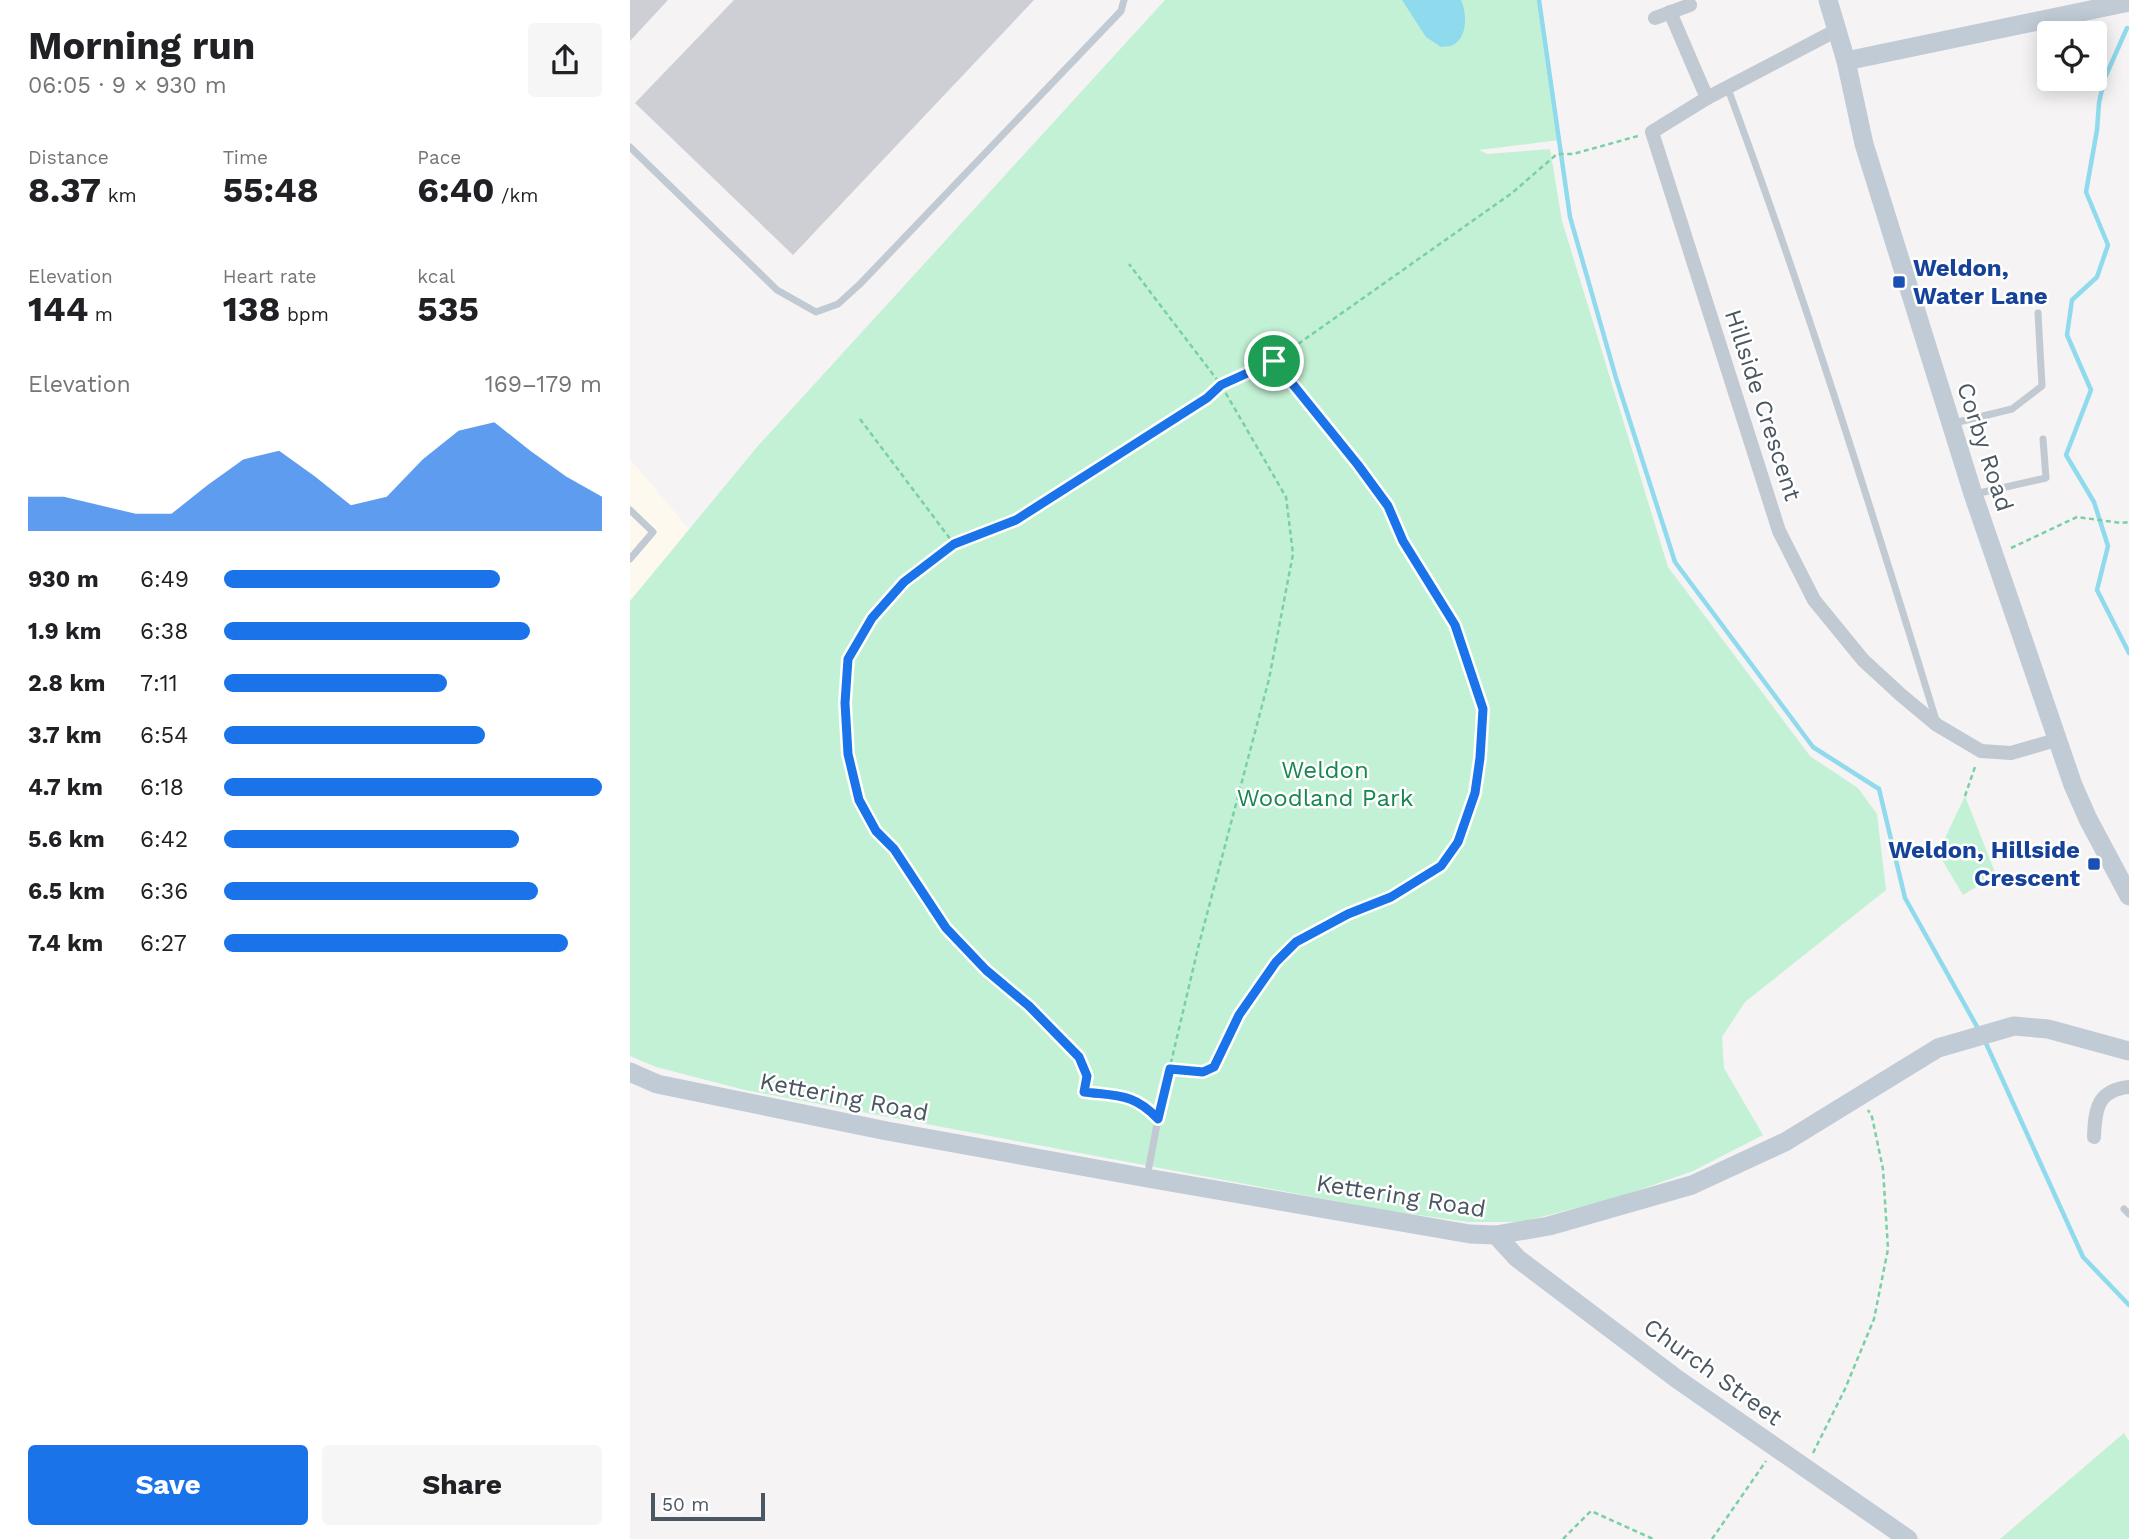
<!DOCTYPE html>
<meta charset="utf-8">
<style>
body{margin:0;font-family:"Work Sans",sans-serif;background:#f6f6f6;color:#202124;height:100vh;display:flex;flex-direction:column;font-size:26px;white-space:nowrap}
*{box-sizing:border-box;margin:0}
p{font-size:23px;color:#757577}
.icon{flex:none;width:38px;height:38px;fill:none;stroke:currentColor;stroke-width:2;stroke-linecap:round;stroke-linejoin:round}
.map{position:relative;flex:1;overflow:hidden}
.drawer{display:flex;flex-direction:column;background:#fff;width:630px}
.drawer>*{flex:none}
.fabs{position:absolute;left:1407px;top:21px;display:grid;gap:14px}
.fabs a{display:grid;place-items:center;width:70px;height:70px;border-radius:7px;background:#fff;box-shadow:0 4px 18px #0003;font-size:35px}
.scale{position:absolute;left:21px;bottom:18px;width:114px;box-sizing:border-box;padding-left:7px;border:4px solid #4a5661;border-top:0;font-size:19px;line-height:24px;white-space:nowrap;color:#4a5661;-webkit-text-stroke:5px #fff;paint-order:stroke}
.pin{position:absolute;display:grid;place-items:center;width:60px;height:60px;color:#fff;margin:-30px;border:4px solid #fff;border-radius:50%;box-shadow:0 2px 7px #0007}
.round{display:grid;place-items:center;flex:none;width:74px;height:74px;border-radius:7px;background:#f6f6f6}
.overview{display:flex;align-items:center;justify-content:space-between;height:119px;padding:0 28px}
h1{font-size:38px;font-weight:700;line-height:52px}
.figures{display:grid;grid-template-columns:repeat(3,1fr);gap:10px;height:119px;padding:7px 28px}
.figures div{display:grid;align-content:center}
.figures b{font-size:35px;font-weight:700}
.figures small{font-size:19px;font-weight:400}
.figures p{font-size:19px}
.chart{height:196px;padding:14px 28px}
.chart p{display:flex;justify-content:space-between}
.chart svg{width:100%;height:126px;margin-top:7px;fill:#1a73e8;opacity:.7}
.primary-button{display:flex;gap:14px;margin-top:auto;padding:14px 28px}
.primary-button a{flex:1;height:80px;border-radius:7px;background:#1a73e8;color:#fff;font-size:28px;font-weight:700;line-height:80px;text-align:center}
.primary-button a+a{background:#f6f6f6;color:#202124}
ul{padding:0 28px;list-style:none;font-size:23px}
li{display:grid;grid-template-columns:112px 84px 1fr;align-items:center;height:52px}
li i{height:18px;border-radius:9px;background:#1a73e8}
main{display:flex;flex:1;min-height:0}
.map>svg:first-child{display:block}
.commercial{fill:#fdf9ef}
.green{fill:#c3f1d5}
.water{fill:#90daee}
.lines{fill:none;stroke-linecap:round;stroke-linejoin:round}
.stream{stroke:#90daee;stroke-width:4.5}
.building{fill:#cdcfd5}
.path{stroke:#7ad0a6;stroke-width:2.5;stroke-dasharray:5 3.5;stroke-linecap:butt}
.lane{stroke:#c1cad2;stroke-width:7}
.street{stroke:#c1cad2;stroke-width:14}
.secondary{stroke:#c1cbd6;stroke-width:19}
.route-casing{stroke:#fff;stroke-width:14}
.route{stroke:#1a73e8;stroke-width:9}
.transit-dot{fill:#1a4fb4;stroke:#fff;stroke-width:2.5}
.labels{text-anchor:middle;stroke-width:5;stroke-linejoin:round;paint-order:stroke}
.transit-label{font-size:24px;font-weight:bold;fill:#164399;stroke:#fff;text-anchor:start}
.street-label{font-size:24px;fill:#4a5661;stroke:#fff}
.park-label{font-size:24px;fill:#17864f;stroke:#fff}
</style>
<main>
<section class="drawer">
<div class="overview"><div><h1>Morning run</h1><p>06:05 · 9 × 930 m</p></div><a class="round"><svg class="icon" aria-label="share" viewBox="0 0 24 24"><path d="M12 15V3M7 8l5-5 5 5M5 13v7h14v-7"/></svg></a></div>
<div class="figures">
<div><p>Distance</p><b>8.37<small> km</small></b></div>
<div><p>Time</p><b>55:48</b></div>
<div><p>Pace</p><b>6:40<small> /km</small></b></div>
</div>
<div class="figures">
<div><p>Elevation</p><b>144<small> m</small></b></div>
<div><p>Heart rate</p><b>138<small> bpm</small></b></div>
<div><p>kcal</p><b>535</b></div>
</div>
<div class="chart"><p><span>Elevation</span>169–179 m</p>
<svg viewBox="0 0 160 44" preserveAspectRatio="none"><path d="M0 44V32L10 32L20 35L30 38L40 38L50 28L60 19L70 16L80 25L90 35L100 32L110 19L120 9L130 6L140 16L150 25L160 32V44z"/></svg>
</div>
<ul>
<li><b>930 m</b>6:49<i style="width:73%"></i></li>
<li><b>1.9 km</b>6:38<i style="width:81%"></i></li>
<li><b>2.8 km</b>7:11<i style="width:59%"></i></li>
<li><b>3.7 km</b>6:54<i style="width:69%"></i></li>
<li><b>4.7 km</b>6:18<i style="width:100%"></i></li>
<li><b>5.6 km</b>6:42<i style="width:78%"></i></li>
<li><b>6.5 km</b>6:36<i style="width:83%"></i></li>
<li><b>7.4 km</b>6:27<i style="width:91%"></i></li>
</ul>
<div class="primary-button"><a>Save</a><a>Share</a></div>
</section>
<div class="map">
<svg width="1499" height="1539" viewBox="0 0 1499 1539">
<rect width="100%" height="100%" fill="#f5f3f3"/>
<path class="commercial" d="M0 459 60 530 0 601Z"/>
<g class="green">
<path d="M535 0H909L929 140 849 150 857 154 920 149 932 221 1038 567 1180 756 1228 788 1247 814 1256 890 1115 1002 1092 1037 1094 1068 1133 1135 1063 1171 989 1197 891 1222H839L759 1211 115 1090 26 1067 0 1056V601L127 447Z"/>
<path d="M1335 796 1366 875 1333 895 1308 853Z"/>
<path d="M1494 1433 1499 1441V1539H1370Z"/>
</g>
<path class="water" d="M772 0H831C837 13 838 37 823 45 819 47 815 46 811 47L796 37Z"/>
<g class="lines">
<g class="stream">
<path d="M909 0 940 217 986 378 1045 562 1183 747 1249 789 1275 898 1350 1032"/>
<path d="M1497 28 1474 80 1469 103 1467 130 1456 192 1478 245 1467 277 1442 300 1437 335 1461 390 1436 455 1464 502 1478 546 1467 590 1499 653"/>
<path d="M1354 1039 1453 1257 1499 1305"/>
</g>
</g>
<g class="building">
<path d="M0 0H38L0 41Z"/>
<path d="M104 0H404L163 255 5 103Z"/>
</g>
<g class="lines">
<g class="path">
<path d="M230 419 324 544"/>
<path d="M1381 548 1447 517 1491 523 1499 522"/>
<path d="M1335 796 1346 764"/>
<path d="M541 1069 573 1072 584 1067 609 1015 646 962 666 942 718 914 761 897 811 866 828 841 845 793 850 758 853 709 825 625 773 541 758 506 728 465 644 361"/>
<path d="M456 1083 457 1076 449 1057 399 1006 356 970 316 928 264 849 246 831 229 801 218 754 215 703 218 659 242 618 274 582 324 544 386 520 577 399 591 385 499 264"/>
<path d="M531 1105 568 948 639 679 663 554 656 497 591 385 644 361 882 193 927 154H943L1008 136"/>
<path d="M1183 1453 1215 1389 1244 1319 1258 1249 1253 1169 1242 1117 1238 1110"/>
<path d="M933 1539 961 1511 1023 1539"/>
<path d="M1082 1539 1136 1461"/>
</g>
<g class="lane">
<path d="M1098 89C1175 296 1241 508 1306 720"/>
<path d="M0 147 147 290 186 312 208 304 230 284 491 11 494 0"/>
<path d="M1324 423 1382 409 1412 386 1408 313"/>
<path d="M1345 494 1416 478 1413 439"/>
<path d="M0 510 23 532 0 559"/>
<path d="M454 1092C487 1096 504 1093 528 1119L517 1177"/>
<path d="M1494 1209 1499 1214"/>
</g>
<g class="street">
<path d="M1040 12 1077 98"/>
<path d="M1025 18 1060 5"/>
<path d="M1207 30 1077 98 1022 132 1149 531 1184 600 1233 660 1271 695 1307 725 1351 751 1381 753 1426 740"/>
<path d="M1464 1137C1465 1110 1467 1090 1499 1087"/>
</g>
<g class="secondary">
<path d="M1198 0 1216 61 1234 144 1343 494 1443 785 1458 819 1499 896"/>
<path d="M1216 61 1499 2"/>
<path d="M0 1072 27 1084 257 1131 517 1178 840 1234 866 1235 919 1226 1062 1185 1155 1142 1308 1048 1384 1026 1418 1029 1499 1051"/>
<path d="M866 1235 887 1258 1047 1379 1278 1539"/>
</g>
</g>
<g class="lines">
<defs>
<path id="route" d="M644 361 728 465 758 506 773 541 825 625 853 709 850 758 845 793 828 842 811 866 761 897 718 914 666 942 646 962 609 1015 584 1067 573 1072 540 1069 528 1119C504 1093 487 1096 454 1092L457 1076 449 1057 399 1006 356 970 316 928 264 849 246 831 229 800 218 754 215 703 218 659 242 618 274 582 312 553 324 544 386 520 577 398 591 385Z"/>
</defs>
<use href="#route" class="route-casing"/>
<use href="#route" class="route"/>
</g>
<g class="transit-dot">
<rect x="1262" y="275" width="14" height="14" rx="3.5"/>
<rect x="1457" y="857" width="14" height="14" rx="3.5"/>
</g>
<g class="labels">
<g class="transit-label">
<text x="1283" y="276">Weldon,<tspan x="1283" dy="28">Water Lane</tspan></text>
<text x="1450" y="858" text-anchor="end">Weldon, Hillside<tspan x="1450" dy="28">Crescent</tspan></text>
</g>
<g class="street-label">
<text transform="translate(1133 405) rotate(72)" y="8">Hillside Crescent</text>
<text transform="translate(1355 447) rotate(72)" y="8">Corby Road</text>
<text transform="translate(214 1097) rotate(11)" y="8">Kettering Road</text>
<text transform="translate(771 1196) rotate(9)" y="8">Kettering Road</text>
<text transform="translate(1083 1372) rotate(36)" y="8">Church Street</text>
</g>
<g class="park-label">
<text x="695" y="778">Weldon<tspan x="695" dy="28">Woodland Park</tspan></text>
</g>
</g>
</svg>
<div class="fabs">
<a><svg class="icon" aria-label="locate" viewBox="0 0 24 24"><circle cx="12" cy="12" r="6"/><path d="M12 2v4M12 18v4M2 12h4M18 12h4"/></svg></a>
</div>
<div class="scale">50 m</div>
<div class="pin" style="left:644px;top:361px;background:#1e9e55"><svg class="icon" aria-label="arrive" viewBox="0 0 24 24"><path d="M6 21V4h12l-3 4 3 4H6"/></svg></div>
</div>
</main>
